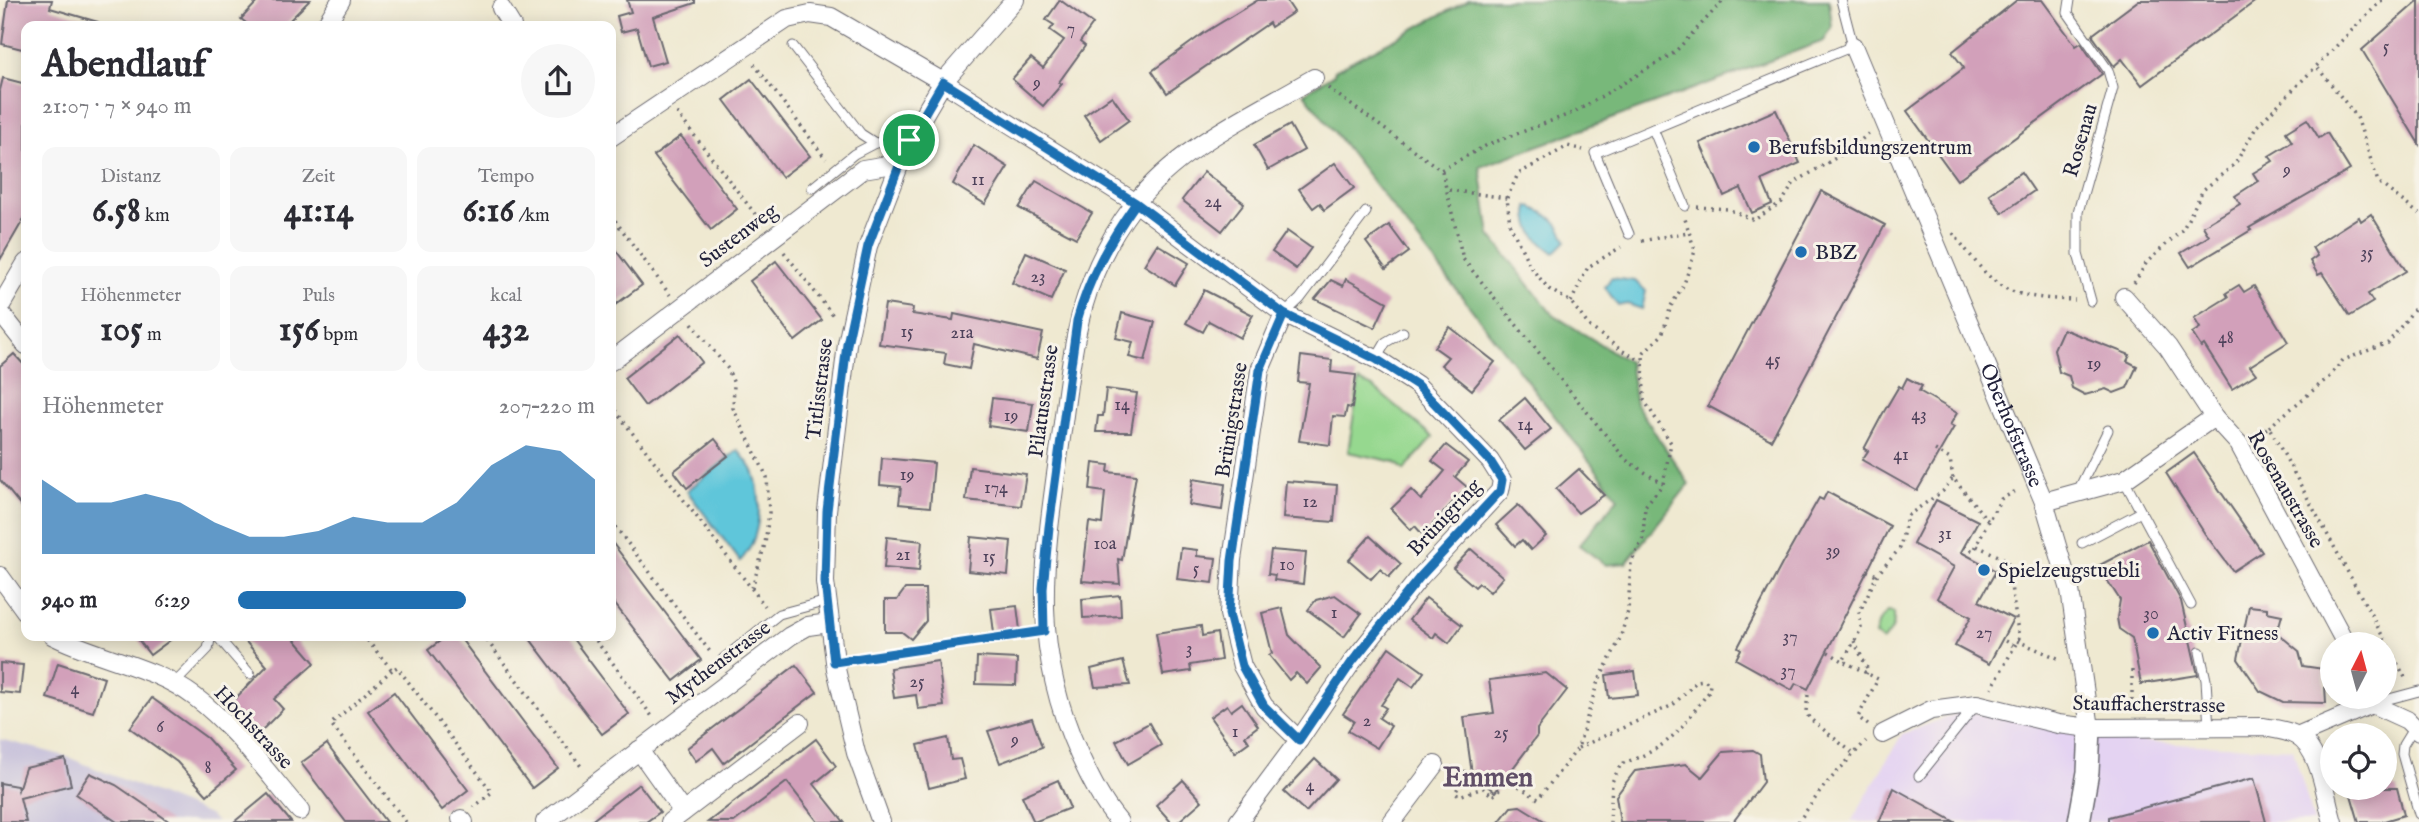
<!DOCTYPE html>
<html lang="de">
<meta charset="utf-8">
<style>
body{margin:0;font-family:"IM FELL English",serif;background:#f7f7f7;color:#2b2b33;height:100vh;display:flex;flex-direction:column;font-size:26px;white-space:nowrap}
*{box-sizing:border-box;margin:0}
p{font-size:23px;color:#7c7c81}
.icon{flex:none;width:38px;height:38px;fill:none;stroke:currentColor;stroke-width:2;stroke-linecap:round;stroke-linejoin:round}
.map{position:relative;flex:1;overflow:hidden}
.drawer{position:absolute;left:21px;top:21px;width:595px;height:620px;display:flex;flex-direction:column;background:#fff;border-radius:14px;box-shadow:0 4px 18px #0003}
.drawer>*{flex:none}
.needle{width:46px;rotate:6deg}
.controls{position:absolute;left:2320px;top:632px;display:grid;gap:14px}
.controls a{display:grid;place-items:center;width:77px;height:77px;border-radius:50%;background:#fff;box-shadow:0 4px 18px #0003;font-size:35px}
.pin{position:absolute;display:grid;place-items:center;width:60px;height:60px;color:#fff;margin:-30px;border:4px solid #fff;border-radius:50%;box-shadow:0 2px 7px #0007}
.round{display:grid;place-items:center;flex:none;width:74px;height:74px;border-radius:37px;background:#f7f7f7}
.head{display:flex;align-items:center;justify-content:space-between;height:119px;padding:0 21px}
h1{font-size:38px;font-weight:700;line-height:52px}
.metrics{display:grid;grid-template-columns:repeat(3,1fr);gap:10px;height:119px;padding:7px 21px}
.metrics div{display:grid;align-content:center;border-radius:14px;background:#f7f7f7;text-align:center}
.metrics b{font-size:35px;font-weight:700}
.metrics small{font-size:19px;font-weight:400}
.metrics p{font-size:19px}
.chart{height:196px;padding:14px 21px}
.chart p{display:flex;justify-content:space-between}
.chart svg{width:100%;height:126px;margin-top:7px;fill:#1f6fb2;opacity:.7}
ul{padding:0 21px;list-style:none;font-size:23px}
li{display:grid;grid-template-columns:112px 84px 1fr;align-items:center;height:52px}
li i{height:18px;border-radius:9px;background:#1f6fb2}
.map>svg:first-child{display:block}
.built{fill:#e4d3f2}
.industrial{fill:#c6c0da}
.green{fill:#96d88f;stroke:#5c7d65;stroke-width:2}
.forest{fill:#78b87a;stroke:#4d6d5a;stroke-width:2}
.water{fill:#5ec6da;stroke:#40748a;stroke-width:2}
.building{fill:#d2a0ba}
.lines{fill:none;stroke-linecap:round;stroke-linejoin:round}
.service-casing{stroke:#6a6870;stroke-width:11}
.minor-casing{stroke:#6a6870;stroke-width:20}
.tertiary-casing{stroke:#6a6870;stroke-width:24}
.path{stroke:#6a6870;stroke-width:3.5;stroke-dasharray:2 5;stroke-linecap:butt}
.service{stroke:#fff;stroke-width:9}
.minor{stroke:#fff;stroke-width:18}
.tertiary{stroke:#fff;stroke-width:21}
.route-casing{stroke:#fff;stroke-width:14}
.route{stroke:#1f6fb2;stroke-width:9}
.poi-dot{fill:#1f6fb2;stroke:#f7f3e8;stroke-width:2.5}
.labels{text-anchor:middle;stroke-width:6;stroke-linejoin:round;paint-order:stroke}
.number-label{font-size:18px;fill:#4e425b}
.street-label{font-size:21px;fill:#22223b;stroke:#f7f3e8}
.poi-label{font-size:21px;fill:#22223b;stroke:#f7f3e8;text-anchor:start}
.district-label{font-size:28px;font-weight:bold;fill:#604e67;stroke:#f7f3e8}
</style>
<div class="map">
<svg width="2419" height="822" viewBox="0 0 2419 822">
<rect width="100%" height="100%" fill="#f7f3e8"/>
<filter id="ink" filterUnits="userSpaceOnUse"><feTurbulence type="fractalNoise" baseFrequency=".0143" numOctaves="2"/><feDisplacementMap in="SourceGraphic" scale="14" xChannelSelector="R" yChannelSelector="G"/><feConvolveMatrix kernelMatrix="1 2 1 2 8 2 1 2 1" color-interpolation-filters="sRGB"/></filter>
<filter id="wash" filterUnits="userSpaceOnUse"><feTurbulence type="fractalNoise" baseFrequency=".00686" numOctaves="4" result="noise"/><feDisplacementMap in="SourceGraphic" scale="28" xChannelSelector="R" yChannelSelector="G"/><feGaussianBlur stdDeviation="1.57" result="paint"/><feColorMatrix in="noise" values="0 0 0 0 0 0 0 0 0 0 0 0 0 0 0 0 0 1.4 0 .05"/><feComposite in="paint" operator="in"/></filter>
<g filter="url(#wash)">
<rect width="100%" height="100%" fill="#efe9d1"/>
<path class="built" d="M1964 711 2155 743 2293 749 2314 822H1851L1902 734Z"/>
<path class="industrial" d="M0 739 65 756 209 815 217 822H0Z"/>
<g class="green">
<path d="M1359 381 1373 387 1433 437 1404 470 1395 462 1348 452Z"/>
<path d="M1888 611 1894 612C1895 626 1892 632 1882 641L1875 635 1879 621Z"/>
</g>
<path class="forest" d="M1469 0H1829L1832 27 1824 41 1480 167 1490 235 1552 314 1629 362 1636 404 1689 484 1626 563 1606 565 1579 545 1618 498 1304 93 1334 74 1335 70Z"/>
<g class="water">
<path d="M1528 206C1548 214 1559 219 1566 241L1554 253C1535 239 1527 230 1528 206Z"/>
<path d="M1611 278 1635 281 1646 291 1642 309 1627 304 1618 306 1605 287Z"/>
<path d="M738 450C743 457 751 465 754 473 763 500 761 540 740 561L687 491Z"/>
</g>
<g id="blocks">
<g class="building">
<path d="M8 0H52L50 8 98 22 97 26H26V50L2 44Z"/>
<path d="M259 0H310L284 26H250L241 19Z"/>
<path d="M627 0H695V3L653 17 666 61 648 66 637 28 621 32 617 16 631 12Z"/>
<path d="M1060 0 1093 24 1080 42 1085 46 1059 82 1062 84 1043 106 1012 79 1031 58 1043 68 1064 40 1050 30 1054 25 1046 20Z"/>
<path d="M1258 0H1286L1294 12 1271 27 1269 23 1167 93 1152 71 1204 33Z"/>
<path d="M2017 0H2042L2076 46 2081 43 2102 74 1957 180 1907 111 1964 68 1952 52Z"/>
<path d="M2139 0H2257L2142 85 2122 59 2114 66 2092 35Z"/>
<path d="M2419 0V144L2362 50Z"/>
<path d="M3 78 26 84V215L0 260V90Z"/>
<path d="M751 79 810 156 782 177 724 100Z"/>
<path d="M1112 96 1129 120 1101 140 1084 115Z"/>
<path d="M1776 110 1800 163 1762 180 1772 204 1752 213 1741 188 1724 196 1700 143Z"/>
<path d="M2307 119 2319 138 2327 133 2350 170 2249 228 2251 230 2190 267 2181 253 2209 236 2203 226 2240 204 2235 196 2258 181 2253 173 2273 161 2269 156 2292 142 2286 132Z"/>
<path d="M1290 125 1304 150 1268 170 1254 145Z"/>
<path d="M681 136 737 209 711 230 654 156Z"/>
<path d="M974 145 1008 167 985 204 953 184Z"/>
<path d="M1335 163 1354 188 1324 210 1320 203 1313 208 1299 189Z"/>
<path d="M1204 172 1244 203 1222 231 1182 200Z"/>
<path d="M2021 172 2034 191 2002 213 1989 194Z"/>
<path d="M1036 181 1092 213 1076 238 1019 208Z"/>
<path d="M1821 191 1885 225 1771 440 1708 406Z"/>
<path d="M2371 214 2406 271 2368 294 2373 302 2350 316 2322 273 2318 275 2310 261 2317 256 2312 247 2359 217 2361 221Z"/>
<path d="M1389 225 1409 252 1386 269 1366 242Z"/>
<path d="M1287 231 1311 248 1296 269 1272 252Z"/>
<path d="M611 244 642 285 611 308Z"/>
<path d="M1157 244 1189 263 1175 285 1144 265Z"/>
<path d="M1026 252 1065 269 1051 300 1012 283Z"/>
<path d="M776 261 822 320 795 341 750 281Z"/>
<path d="M1346 279 1387 302 1375 328 1315 299 1331 280 1343 286Z"/>
<path d="M2239 285 2244 292 2254 286 2288 342 2250 366 2256 374 2232 389 2204 345 2201 347 2192 333 2200 328 2194 318 2228 297 2226 293Z"/>
<path d="M1204 290 1253 315 1240 338 1209 321 1203 332 1186 323Z"/>
<path d="M885 304 913 308 912 314 953 320 954 314 1043 333 1037 359 974 344 969 369 944 364 946 353 879 344Z"/>
<path d="M1122 313 1155 322 1145 361 1129 357 1133 342 1116 338Z"/>
<path d="M1450 327 1495 362 1472 390 1441 365 1448 357 1434 347Z"/>
<path d="M2063 329 2130 355 2127 361 2137 366 2127 388 2114 393 2106 389 2085 395 2072 388 2069 376 2059 372 2054 349Z"/>
<path d="M680 334 702 362 645 406 624 378Z"/>
<path d="M14 354 26 367V512L0 480V366Z"/>
<path d="M1301 356 1332 360 1331 372 1356 375 1352 408 1347 407 1345 417 1333 416 1330 445 1299 441 1309 383 1298 382Z"/>
<path d="M1907 378 1922 386 1919 391 1957 413 1950 425 1954 427 1917 491 1862 460 1868 451 1864 449 1882 415 1899 386 1902 388Z"/>
<path d="M1106 389 1137 393 1131 432H1096L1098 416H1103Z"/>
<path d="M992 398 1033 403 1029 432 988 426Z"/>
<path d="M1525 398 1551 429 1525 450 1499 420Z"/>
<path d="M715 439 728 456 687 488 674 471Z"/>
<path d="M1446 445 1468 462 1455 477 1467 487 1423 535 1415 526 1411 530 1391 509 1411 490 1421 500 1445 471 1432 461Z"/>
<path d="M2194 453 2262 552 2233 571 2205 534 2166 473Z"/>
<path d="M882 458 934 463 930 507 899 504 901 487 880 485Z"/>
<path d="M1093 463 1109 465 1108 472 1136 475 1122 560 1118 559 1120 584 1082 581 1089 522 1102 524 1105 492 1090 490Z"/>
<path d="M970 467 1026 474 1021 506 966 500Z"/>
<path d="M1579 469 1604 495 1578 513 1556 489Z"/>
<path d="M1193 479 1225 484 1222 510 1189 505Z"/>
<path d="M1286 481 1337 485 1334 522 1283 518Z"/>
<path d="M1827 492 1890 526 1808 689 1796 683 1792 690 1736 659 1741 649 1738 647 1782 564 1819 498 1823 500Z"/>
<path d="M1936 500 1978 521 1961 552 1996 571 1979 601 2013 619 1989 664 1955 646 1971 617 1937 598 1954 567 1913 544Z"/>
<path d="M1518 505 1546 536 1531 550 1522 540 1515 546 1496 525Z"/>
<path d="M1370 536 1401 564 1389 577 1380 569 1371 579 1349 560Z"/>
<path d="M887 537 922 541 919 571 884 568Z"/>
<path d="M971 537 1011 541 1008 575 968 571Z"/>
<path d="M2148 540 2181 601 2198 675 2141 684 2132 638 2119 629 2117 618 2120 600 2098 566Z"/>
<path d="M611 541 701 660 674 681 611 599Z"/>
<path d="M1181 548 1197 550V556L1216 558 1213 583 1177 579Z"/>
<path d="M1471 549 1503 577 1490 592 1479 583 1475 587 1453 568Z"/>
<path d="M1271 550 1306 553 1303 584 1274 580 1275 575 1268 574Z"/>
<path d="M905 589H925L926 621 911 639 902 632H885V600H897Z"/>
<path d="M1120 595 1121 616 1083 618 1082 599Z"/>
<path d="M1335 595 1361 614 1344 637 1308 610 1316 600Z"/>
<path d="M1426 598 1462 625 1449 643 1436 633 1433 638 1409 620Z"/>
<path d="M1017 606 1020 630 994 633 991 609Z"/>
<path d="M2249 606 2267 608V612L2282 615 2277 633 2299 651 2303 666 2324 669 2326 703 2283 702 2260 691 2238 659Z"/>
<path d="M1282 608 1289 635 1321 668 1307 684 1296 673 1289 680 1269 655 1272 653 1262 613Z"/>
<path d="M1201 626 1202 636 1217 633 1221 660 1190 665 1191 671 1163 675 1156 633Z"/>
<path d="M135 635H177L150 655Z"/>
<path d="M240 635H291L315 663 274 699 283 709 255 737 226 708 267 666Z"/>
<path d="M448 635H458L558 768 532 788 428 650Z"/>
<path d="M527 635H570L629 714 602 734Z"/>
<path d="M1389 647 1424 672 1413 687 1400 678 1381 705 1386 708 1379 718 1391 726 1377 748 1348 731 1354 721 1343 714Z"/>
<path d="M977 657 1017 659 1016 685 976 684Z"/>
<path d="M938 661 944 706 918 709 916 695 894 698 890 668Z"/>
<path d="M1123 661 1130 685 1095 687 1091 669Z"/>
<path d="M0 663 23 665 20 694 0 692Z"/>
<path d="M58 663 104 678 93 712 47 698Z"/>
<path d="M796 665 817 692 724 763 713 748 696 761 687 748Z"/>
<path d="M1635 671 1638 695 1609 698 1606 675Z"/>
<path d="M1546 673 1567 690 1537 729V736L1495 792 1472 774 1464 717 1494 713 1489 680Z"/>
<path d="M394 692 468 790 442 810 368 711Z"/>
<path d="M152 698 207 738 236 770 207 795 177 762 130 728Z"/>
<path d="M1242 703 1258 726 1245 736 1249 742 1235 752 1210 717 1227 705 1231 711Z"/>
<path d="M1032 718 1042 747 1000 763 988 731Z"/>
<path d="M1149 723 1161 745 1128 764 1116 741Z"/>
<path d="M948 738 951 760 960 759 965 779 929 788 918 745Z"/>
<path d="M816 739 836 766 814 784 844 822H818L787 782 734 822H708Z"/>
<path d="M327 744 331 750 386 822H346L301 763Z"/>
<path d="M1753 750 1760 754 1763 782 1733 822H1620L1616 796 1635 771 1686 764 1702 777 1723 752Z"/>
<path d="M65 759 71 785 20 798 26 822H0V783L17 786 18 790 25 768Z"/>
<path d="M1315 759 1336 779 1306 812 1284 792Z"/>
<path d="M90 773 116 785 170 822H117L76 794Z"/>
<path d="M2254 778 2266 822H2109V817Z"/>
<path d="M1058 780 1070 808 1034 822 1022 796Z"/>
<path d="M1183 780 1202 801 1178 822H1171L1156 805Z"/>
<path d="M639 784 660 812 646 822H590Z"/>
<path d="M1894 788 1955 822H1879Z"/>
<path d="M2349 788H2397L2404 815 2381 822H2359Z"/>
<path d="M268 794 291 822H234Z"/>
<path d="M1520 806 1546 822H1499L1511 807Z"/>
</g>
</g>
</g>
<g filter="url(#ink)">
<use href="#blocks" fill-opacity="0" stroke="#6a6870" stroke-width="2"/>
<g class="lines">
<defs>
<g id="service">
<path d="M2070 0 2068 13 2108 70 2113 88 2078 212V254L2091 301"/>
<path d="M793 46 861 134 875 143"/>
<path d="M1653 129 1685 206"/>
<path d="M812 188 854 154 875 143 909 140"/>
<path d="M1629 234 1595 153 1853 46 1841 0"/>
<path d="M1284 314 1300 299 1366 212"/>
<path d="M1376 359 1386 342 1403 332"/>
<path d="M2124 480 2191 605"/>
<path d="M2078 491 2108 430"/>
<path d="M2082 543 2141 512"/>
<path d="M216 635 250 674"/>
<path d="M2200 652 2206 680 2209 728"/>
<path d="M723 659 779 614 827 601"/>
<path d="M173 685 208 649 211 635"/>
<path d="M2374 703 2419 691"/>
<path d="M2414 727 2403 745 2402 754 2419 814"/>
<path d="M1919 776 1975 706"/>
</g>
<g id="minor">
<path d="M501 8 512 26"/>
<path d="M325 26 341 0"/>
<path id="s1" d="M1853 46 2044 502 2070 590 2090 728"/>
<path d="M611 137 787 19 810 14 831 17 943 82 1136 203 1284 314 1260 370 1232 560 1229 614 1242 666 1264 706 1299 740 1238 822"/>
<path d="M2124 297 2168 347 2214 417"/>
<path d="M0 307 26 263"/>
<path d="M0 312 26 345"/>
<path d="M1284 314 1380 361 1417 385 1490 461 1502 480 1500 491 1420 577 1352 662 1299 740"/>
<path d="M611 361 863 169 900 163"/>
<path d="M2044 502 2124 480 2214 417 2239 444 2346 644"/>
<path d="M0 576 26 612"/>
<path d="M52 635C97 658 154 666 195 697 235 727 267 773 300 811"/>
<path d="M2369 696 2372 704 2407 720 2419 732"/>
<path d="M1883 734 1931 710 1977 704 2058 724 2090 728 2264 727C2275 729 2287 730 2297 736 2321 750 2325 797 2333 822"/>
<path d="M2297 736 2372 704"/>
<path d="M639 750 683 812"/>
<path d="M461 819 464 822"/>
<path d="M545 822 790 636 808 626 829 623"/>
<path d="M670 822 800 723"/>
<path d="M881 822 856 753 836 669 825 582 827 511 847 344 868 246 909 140 943 82 1015 0"/>
<path d="M1119 822C1101 801 1090 778 1079 754 1028 642 1045 555 1061 438 1073 349 1077 280 1134 205 1178 147 1253 114 1314 78"/>
<path d="M1392 822 1435 765"/>
</g>
<path id="tertiary" d="M2079 822 2088 772 2090 728"/>
</defs>
<use href="#service" class="service-casing"/>
<use href="#minor" class="minor-casing"/>
<use href="#tertiary" class="tertiary-casing"/>
<g class="path">
<path d="M754 64 826 159"/>
<path d="M2318 68 2357 117 2378 182 2419 214"/>
<path d="M1328 88 1441 170 1487 145 1575 112 1674 53 1724 0"/>
<path d="M677 113 762 223"/>
<path d="M1442 171 1463 259 1626 460 1663 484"/>
<path d="M1449 190 1507 198 1510 225 1531 268 1549 289 1571 302 1589 326 1621 350 1642 361"/>
<path d="M1507 198 1518 174 1568 146 1583 150"/>
<path d="M1697 207 1728 209 1754 220 1782 202 1794 183 1852 148 1869 133"/>
<path d="M611 215 670 295"/>
<path d="M1953 233C1997 290 2001 297 2075 300"/>
<path d="M1642 241 1688 232"/>
<path d="M784 252 835 318"/>
<path d="M2134 283 2147 262 2183 229 2203 190 2235 164 2257 126 2382 0"/>
<path d="M1571 302 1588 267 1621 247"/>
<path d="M692 323 728 369 734 384 733 408 767 477 769 513 765 544 752 588"/>
<path d="M611 405 765 606"/>
<path d="M2269 427 2329 377 2343 360 2388 343 2419 303"/>
<path d="M2253 436 2269 427 2407 681"/>
<path d="M1935 450 1950 459 1953 478"/>
<path d="M611 521 711 653"/>
<path d="M1977 546 2007 560 2019 638 1992 688"/>
<path d="M1964 547 1974 551 1988 521"/>
<path d="M1867 571 1877 575"/>
<path d="M363 635 392 670 397 667 492 792 474 807"/>
<path d="M483 635 583 769"/>
<path d="M592 635 654 719"/>
<path d="M1854 641 1868 670 1866 674"/>
<path d="M2005 641 2014 646"/>
<path d="M2017 641 2060 659"/>
<path d="M1828 652 1843 661"/>
<path d="M853 659 1028 633"/>
<path d="M392 670 331 724 406 822"/>
<path d="M2132 670V710"/>
<path d="M1808 695 1806 711 1809 718 1854 754"/>
<path d="M1868 725 1858 717 1878 679 1843 661 1858 635 1861 627 1859 613 1877 575 1900 548 1907 516 1943 491 1953 478 1988 521 2001 499 2018 490"/>
<path d="M1578 748 1673 705 1697 681 1704 680 1710 684 1709 692C1676 733 1673 746 1621 764L1612 782 1610 822"/>
<path d="M1451 767 1462 768 1466 774 1455 793 1459 796 1483 788 1493 796 1508 779 1538 799 1578 748 1597 684 1620 639 1628 611 1631 563 1643 538 1645 506 1663 484 1671 443 1644 400 1643 353 1662 335 1671 306 1684 284 1695 251 1685 219"/>
<path d="M1798 822 1825 785 1866 741"/>
<path d="M2385 822V821"/>
</g>
<use href="#service" class="service"/>
<use href="#minor" class="minor"/>
<use href="#tertiary" class="tertiary"/>
</g>
</g>
<g class="lines" filter="url(#ink)">
<defs>
<path id="route" d="M909 140 868 246 847 344 827 511 825 582 834 662 1044 631 1043 588 1049 527 1077 321C1089 277 1110 240 1136 203L1284 314 1376 359 1417 385 1490 461 1502 480 1500 491 1420 577 1352 662 1299 740 1264 706 1242 666 1229 614 1232 561 1260 370 1284 314 1136 203 943 82 909 140"/>
</defs>
<use href="#route" class="route-casing"/>
<use href="#route" class="route"/>
</g>
<g class="poi-dot">
<circle cx="1754" cy="147" r="7"/>
<circle cx="1801" cy="252" r="7"/>
<circle cx="1984" cy="570" r="7"/>
<circle cx="2153" cy="633" r="7"/>
</g>
<g class="labels">
<g class="number-label">
<text x="1071" y="34">7</text>
<text x="2386" y="52">5</text>
<text x="1037" y="88">9</text>
<text x="2287" y="175">9</text>
<text x="978" y="185">11</text>
<text x="1213" y="207">24</text>
<text x="2367" y="258">35</text>
<text x="1038" y="282">23</text>
<text x="907" y="337">15</text>
<text x="962" y="338">21a</text>
<text x="2226" y="343">48</text>
<text x="1773" y="365">45</text>
<text x="2094" y="369">19</text>
<text x="1122" y="410">14</text>
<text x="1919" y="420">43</text>
<text x="1011" y="421">19</text>
<text x="1525" y="430">14</text>
<text x="1901" y="460">41</text>
<text x="907" y="480">19</text>
<text x="996" y="493">174</text>
<text x="1310" y="507">12</text>
<text x="1945" y="539">31</text>
<text x="1105" y="549">10a</text>
<text x="1833" y="556">39</text>
<text x="903" y="560">21</text>
<text x="989" y="562">15</text>
<text x="1287" y="570">10</text>
<text x="1196" y="574">5</text>
<text x="1334" y="618">1</text>
<text x="2151" y="619">30</text>
<text x="1984" y="638">27</text>
<text x="1790" y="642">37</text>
<text x="1189" y="654">3</text>
<text x="1788" y="676">37</text>
<text x="917" y="687">25</text>
<text x="75" y="694">4</text>
<text x="1367" y="726">2</text>
<text x="160" y="732">6</text>
<text x="1235" y="737">1</text>
<text x="1501" y="738">25</text>
<text x="1015" y="745">9</text>
<text x="208" y="773">8</text>
<text x="1310" y="791">4</text>
</g>
<g class="street-label">
<text transform="translate(2080 140) rotate(-74)" y="7">Rosenau</text>
<text transform="translate(738 235) rotate(-37)" y="7">Sustenweg</text>
<text transform="translate(819 389) rotate(-83)" y="7">Titlisstrasse</text>
<text transform="translate(1043 401) rotate(-82)" y="7">Pilatusstrasse</text>
<text transform="translate(1231 420) rotate(-81)" y="7">Brünigstrasse</text>
<text dy="7" stroke="none"><textPath href="#s1" startOffset="411">Oberhofstrasse</textPath></text>
<text transform="translate(2286 489) rotate(60)" y="7">Rosenaustrasse</text>
<text transform="translate(1444 517) rotate(-47)" y="7">Brünigring</text>
<text transform="translate(718 662) rotate(-37)" y="7">Mythenstrasse</text>
<text transform="translate(2149 704) rotate(1)" y="7">Stauffacherstrasse</text>
<text transform="translate(254 727) rotate(47)" y="7">Hochstrasse</text>
</g>
<g class="poi-label">
<text x="1768" y="154">Berufsbildungszentrum</text>
<text x="1815" y="259">BBZ</text>
<text x="1998" y="577">Spielzeugstuebli</text>
<text x="2167" y="640">Activ Fitness</text>
</g>
<g class="district-label">
<text x="1488" y="786">Emmen</text>
</g>
</g>
</svg>
<div class="controls">
<a><svg class="needle" viewBox="-14 -14 28 28"><path d="M0-13l5 13h-10z" fill="#e53935"/><path d="M0 13l5-13h-10z" fill="#7c7c81"/></svg></a>
<a><svg class="icon" aria-label="locate" viewBox="0 0 24 24"><circle cx="12" cy="12" r="6"/><path d="M12 2v4M12 18v4M2 12h4M18 12h4"/></svg></a>
</div>
<div class="pin" style="left:909px;top:140px;background:#1e9e55"><svg class="icon" aria-label="arrive" viewBox="0 0 24 24"><path d="M6 21V4h12l-3 4 3 4H6"/></svg></div>
<section class="drawer">
<div class="head"><div><h1>Abendlauf</h1><p>21:07 · 7 × 940 m</p></div><a class="round"><svg class="icon" aria-label="share" viewBox="0 0 24 24"><path d="M12 15V3M7 8l5-5 5 5M5 13v7h14v-7"/></svg></a></div>
<div class="metrics">
<div><p>Distanz</p><b>6.58<small> km</small></b></div>
<div><p>Zeit</p><b>41:14</b></div>
<div><p>Tempo</p><b>6:16<small> /km</small></b></div>
</div>
<div class="metrics">
<div><p>Höhenmeter</p><b>105<small> m</small></b></div>
<div><p>Puls</p><b>156<small> bpm</small></b></div>
<div><p>kcal</p><b>432</b></div>
</div>
<div class="chart"><p><span>Höhenmeter</span>207–220 m</p>
<svg viewBox="0 0 160 44" preserveAspectRatio="none"><path d="M0 44V18L10 26L20 26L30 23L40 26L50 33L60 38L70 38L80 36L90 31L100 33L110 33L120 26L130 13L140 6L150 8L160 18V44z"/></svg>
</div>
<ul>
<li><b>940 m</b>6:29<i style="width:64%"></i></li>
</ul>
</section>
</div>
